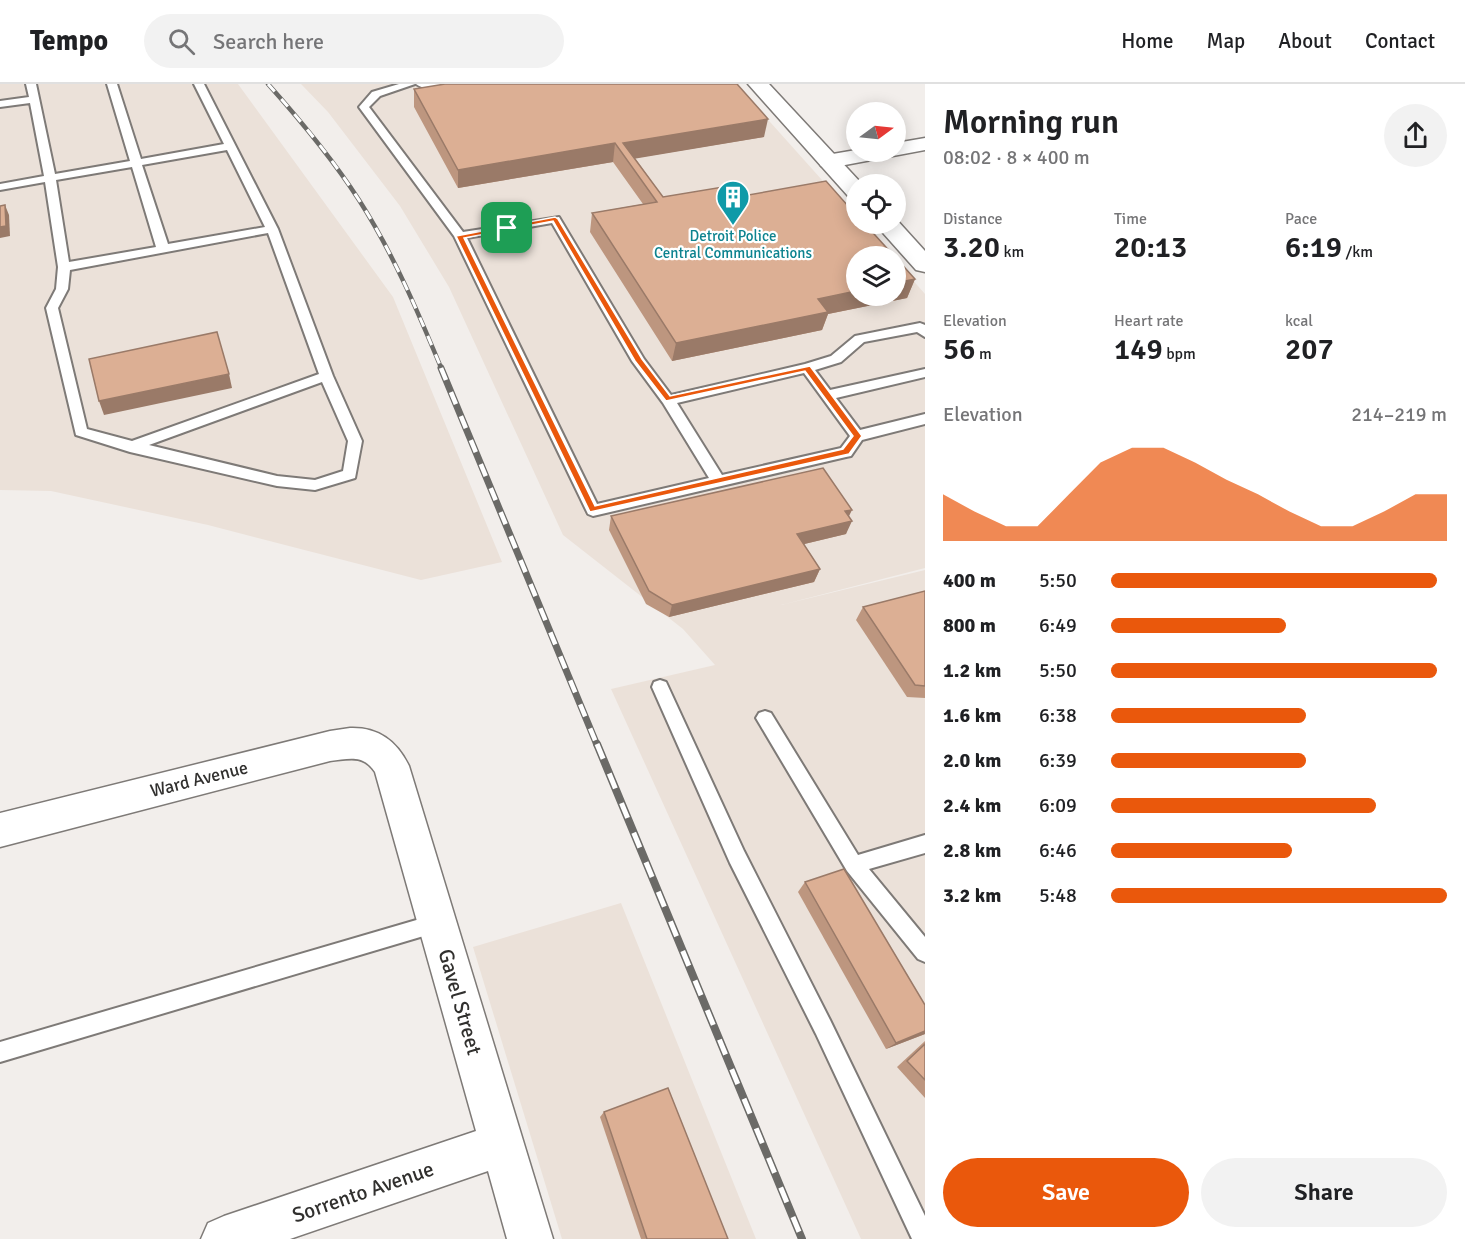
<!DOCTYPE html>
<meta charset="utf-8">
<style>
body{margin:0;font-family:Signika,sans-serif;background:#f2f2f2;color:#202124;height:100vh;display:flex;flex-direction:column;font-size:22px;white-space:nowrap}
*{box-sizing:border-box;margin:0}
p{font-size:20px;color:#757577}
.icon{flex:none;width:33px;height:33px;fill:none;stroke:currentColor;stroke-width:2;stroke-linecap:round;stroke-linejoin:round}
.map{position:relative;flex:1;overflow:hidden}
.side{display:flex;flex-direction:column;background:#fff;width:540px}
.side>*{flex:none}
.needle{width:39px;rotate:75deg}
.buttons{position:absolute;left:846px;top:18px;display:grid;gap:12px}
.buttons a{display:grid;place-items:center;width:60px;height:60px;border-radius:50%;background:#fff;box-shadow:0 3px 15px #0003;font-size:30px}
.pin{position:absolute;display:grid;place-items:center;width:51px;height:51px;color:#fff;margin:-26px;border-radius:12px;box-shadow:0 3px 9px #0006}
.round{display:grid;place-items:center;flex:none;width:63px;height:63px;border-radius:32px;background:#f2f2f2}
.overview{display:flex;align-items:center;justify-content:space-between;height:102px;padding:0 18px}
h1{font-size:33px;font-weight:600;line-height:45px}
.figures{display:grid;grid-template-columns:repeat(3,1fr);gap:9px;height:102px;padding:6px 18px}
.figures div{display:grid;align-content:center}
.figures b{font-size:30px;font-weight:600}
.figures small{font-size:16px;font-weight:400}
.figures p{font-size:16px}
.chart{height:168px;padding:12px 18px}
.chart p{display:flex;justify-content:space-between}
.chart svg{width:100%;height:108px;margin-top:6px;fill:#ea580c;opacity:.7}
.action{display:flex;gap:12px;margin-top:auto;padding:12px 18px}
.action a{flex:1;height:69px;border-radius:36px;background:#ea580c;color:#fff;font-size:24px;font-weight:600;line-height:69px;text-align:center}
.action a+a{background:#f2f2f2;color:#202124}
ul{padding:0 18px;list-style:none;font-size:20px}
li{display:grid;grid-template-columns:96px 72px 1fr;align-items:center;height:45px}
li i{height:15px;border-radius:8px;background:#ea580c}
header{display:flex;align-items:center;gap:36px;box-sizing:border-box;height:84px;padding:0 30px;background:#fff;border-bottom:2px solid #e0e0e0}
header strong{font-size:28px}
nav{display:flex;gap:33px;margin-inline-start:auto;font-size:21px}
.search{width:420px;height:54px;background:#f2f2f2;display:flex;align-items:center;gap:15px;box-sizing:border-box;padding:0 21px;border-radius:33px;color:#757577;font-size:22px}
main{display:flex;flex:1;min-height:0}
.map>svg:first-child{display:block}
.built{fill:#ebe1d9}
.lines{fill:none;stroke-linecap:round;stroke-linejoin:round}
.service-casing{stroke:#7e7a77;stroke-width:4}
.minor-casing{stroke:#7e7a77;stroke-width:3}
.tertiary-casing{stroke:#7e7a77;stroke-width:3}
.service{fill:#fff;fill-rule:evenodd}
.minor{fill:#fff;fill-rule:evenodd}
.tertiary{fill:#fff;fill-rule:evenodd}
.rail-far2-casing{stroke:#6b6a67;stroke-width:4.5}
.rail-far1-casing{stroke:#6b6a67;stroke-width:7}
.rail-casing{stroke:#6b6a67;stroke-width:8}
.rail-far2{stroke:#fff;stroke-width:3;stroke-dasharray:10;stroke-linecap:butt}
.rail-far1{stroke:#fff;stroke-width:4.5;stroke-dasharray:13;stroke-linecap:butt}
.rail{stroke:#fff;stroke-width:5;stroke-dasharray:16;stroke-linecap:butt}
.wall{fill:#bd967f}
.shaded-wall{fill:#9a7a68}
.building{fill:#dcaf94;stroke:#9a7a68;stroke-width:1.5}
.route{fill:#ea580c;stroke:#fff;stroke-width:1.5;fill-rule:evenodd}
.labels{text-anchor:middle;stroke-width:4.5;stroke-linejoin:round;paint-order:stroke}
.far-culture-label{font-size:15px;fill:#0d838f;stroke:#fff}
.street-label{font-size:18px;fill:#31302e;stroke:#fff}
.near-street-label{font-size:21px;fill:#31302e;stroke:#fff}
</style>
<header>
<strong>Tempo</strong>
<div class="search"><svg class="icon" aria-label="search" viewBox="0 0 24 24"><circle cx="10" cy="10" r="6"/><path d="M15 15l6 6"/></svg>Search here</div>
<nav><a>Home</a><a>Map</a><a>About</a><a>Contact</a></nav>
</header>
<main>
<div class="map">
<svg width="925" height="1155" viewBox="0 0 925 1155">
<rect width="100%" height="100%" fill="#f2eeeb"/>
<g class="built">
<path d="M0 0H238L393 213 502 478 421 496 208 441 51 407 0 406Z"/>
<path d="M301 0H736L856 134V212H896V177L925 210V484L781 521 925 486V1155H861L611 605 715 581 683 545 563 451 449 203 400 122 328 28Z"/>
<path d="M621 819 756 1155H562L473 863Z"/>
</g>
<g class="lines">
<defs>
<g id="service">
<path d="M26 0H36L55 90 130 77 107 0H117L141 75 224 60 194 0H204L278 145 333 292 362 357 355 394 315 406 277 402 130 368 76 351 46 224 56 205 58 183 45 98 0 106V100L44 92 30 19 0 23V17L29 13ZM227 66 265 143 168 160 142 81ZM132 83 156 163 69 178 56 96ZM268 149 319 290 132 357 87 345 58 224 68 205 70 186ZM322 298 348 357 343 387 315 396 277 392 149 361Z"/>
<path d="M399 0H415L380 12 369 23 463 148 559 133 644 275 671 311 805 280 831 272 855 252 920 239 925 241V253L917 248 864 258 841 278 815 286 830 306 925 285V293L836 314 860 346 925 330V340L862 356 851 372 846 373 593 432 588 430 454 152 359 23 372 8ZM552 139 632 277 663 319 709 394 597 420 467 154ZM804 289 850 352 841 364 722 391 677 319Z"/>
<path d="M416 0H468C457 8 427 8 416 0Z"/>
<path d="M660 596 666 598 744 767 830 936 925 1132V1155H912L816 950 730 779 652 603 654 598Z"/>
<path d="M765 627 771 629 858 771 925 751V769L869 785 925 853V878L918 875 847 787 759 639 756 634 759 629Z"/>
<path d="M437 830 444 832 447 839 444 846 437 848 0 978V958Z"/>
</g>
<g id="minor">
<path d="M925 54V66L829 84 821 82 818 77 821 72 856 66 896 68V59Z"/>
<path d="M350 644C378 643 397 657 409 682L553 1155H507L488 1087 290 1155H201L208 1139 224 1132 476 1047 375 688C363 670 349 675 330 677L0 763V729L330 647Z"/>
</g>
<g id="tertiary">
<path d="M748 0H769L862 100H856V114L848 112Z"/>
<path d="M896 135 925 167V188L916 186 875 140H896Z"/>
</g>
</defs>
<use href="#service" class="service-casing"/>
<use href="#minor" class="minor-casing"/>
<use href="#tertiary" class="tertiary-casing"/>
<use href="#service" class="service"/>
<use href="#minor" class="minor"/>
<use href="#tertiary" class="tertiary"/>
<defs>
<path id="rail-far2" d="M268 0C301 37 332 74 359 116 393 169 418 228 442 286"/>
<path id="rail-far1" d="M441 284 597 661"/>
<path id="rail" d="M597 660 802 1155"/>
</defs>
<use href="#rail-far2" class="rail-far2-casing"/>
<use href="#rail-far1" class="rail-far1-casing"/>
<use href="#rail" class="rail-casing"/>
<use href="#rail-far2" class="rail-far2"/>
<use href="#rail-far1" class="rail-far1"/>
<use href="#rail" class="rail"/>
</g>
<g class="wall">
<path d="M414 5 764 53 635 74 663 113 743 112 915 195 907 214 828 230 822 246 672 277 590 148 592 129 643 120 613 78 458 104 414 23Z"/>
<path d="M611 432H849L846 450 804 460 820 485 814 498 669 533 646 520 609 446Z"/>
<path d="M925 507V614L907 613 856 536 863 523Z"/>
<path d="M805 798 925 921V950L886 965 798 808Z"/>
<path d="M925 957V1014L897 983Z"/>
<path d="M604 1028 728 1155H641L600 1033Z"/>
</g>
<g class="shaded-wall">
<path d="M768 35 764 53 627 76 623 59Z"/>
<path d="M615 59 613 78 458 104V86Z"/>
<path d="M5 121 9 131 10 152 0 154V143Z"/>
<path d="M915 195 907 214 828 230 822 246 672 277 676 259 818 215 856 207V212H896V199Z"/>
<path d="M229 290 232 304 104 331 99 317Z"/>
<path d="M852 426 846 438 852 437 846 450 792 463 797 450 845 427Z"/>
<path d="M820 485 814 498 669 533 672 521Z"/>
<path d="M925 947V950L886 965 896 959Z"/>
</g>
<g class="building">
<path d="M445 0H737L768 35 623 59 663 113 735 101 743 112 826 97 856 131V140H865L894 172H856V207L818 215 828 228 676 259 592 129 657 118 615 59 458 86 414 5Z"/>
<path d="M5 121 6 142 0 143V122Z"/>
<path d="M896 174 915 195 896 199Z"/>
<path d="M217 248 229 290 99 317 89 275Z"/>
<path d="M823 384 852 426 845 427 852 437 797 450 820 485 672 521 649 507 611 432Z"/>
<path d="M925 507V602L915 601 863 523Z"/>
<path d="M844 785 925 921V947L896 959 805 798Z"/>
<path d="M925 960V996L907 977Z"/>
<path d="M668 1004 728 1155H647L604 1028Z"/>
</g>
<path class="route" d="M555 133 558 135 642 275 670 312 810 282 862 352 849 370 590 428 456 152ZM553 137 635 277 666 317 805 287 853 352 843 365 595 422 464 154Z"/>
<defs>
<symbol id="building-pin" viewBox="-11 -11 22 30"><path d="M0 17L-7.5 6A9.5 9.5 0 1 1 7.5 6Z" fill="#0f9aa8" stroke="#fff"/><path d="M-4-6H4V6H1V3H-1V6H-4ZM-2.5-4.3h1.7v1.8h-1.7ZM.8-4.3h1.7v1.8H.8ZM-2.5-1h1.7V.8h-1.7ZM.8-1h1.7V.8H.8Z" fill="#fff"/></symbol>
</defs>
<g fill-rule="evenodd">
<use href="#building-pin" x="714" y="94" width="38" height="52"/>
</g>
<g class="labels">
<g class="far-culture-label">
<text x="733" y="157">Detroit Police<tspan x="733" dy="17">Central Communications</tspan></text>
</g>
<g class="street-label">
<text transform="translate(199 695) rotate(-14)" y="6">Ward Avenue</text>
</g>
<g class="near-street-label">
<text transform="translate(460 918) rotate(74)" y="7">Gavel Street</text>
<text transform="translate(363 1108) rotate(-19)" y="7">Sorrento Avenue</text>
</g>
</g>
</svg>
<div class="buttons">
<a><svg class="needle" viewBox="-14 -14 28 28"><path d="M0-13l5 13h-10z" fill="#e53935"/><path d="M0 13l5-13h-10z" fill="#757577"/></svg></a>
<a><svg class="icon" aria-label="locate" viewBox="0 0 24 24"><circle cx="12" cy="12" r="6"/><path d="M12 2v4M12 18v4M2 12h4M18 12h4"/></svg></a>
<a><svg class="icon" aria-label="layers" viewBox="0 0 24 24"><path d="M12 4l9 5-9 5-9-5zM3 14l9 5 9-5"/></svg></a>
</div>
<div class="pin" style="left:507px;top:144px;background:#1e9e55"><svg class="icon" aria-label="arrive" viewBox="0 0 24 24"><path d="M6 21V4h12l-3 4 3 4H6"/></svg></div>
</div>
<section class="side">
<div class="overview"><div><h1>Morning run</h1><p>08:02 · 8 × 400 m</p></div><a class="round"><svg class="icon" aria-label="share" viewBox="0 0 24 24"><path d="M12 15V3M7 8l5-5 5 5M5 13v7h14v-7"/></svg></a></div>
<div class="figures">
<div><p>Distance</p><b>3.20<small> km</small></b></div>
<div><p>Time</p><b>20:13</b></div>
<div><p>Pace</p><b>6:19<small> /km</small></b></div>
</div>
<div class="figures">
<div><p>Elevation</p><b>56<small> m</small></b></div>
<div><p>Heart rate</p><b>149<small> bpm</small></b></div>
<div><p>kcal</p><b>207</b></div>
</div>
<div class="chart"><p><span>Elevation</span>214–219 m</p>
<svg viewBox="0 0 160 44" preserveAspectRatio="none"><path d="M0 44V25L10 32L20 38L30 38L40 25L50 12L60 6L70 6L80 12L90 19L100 25L110 32L120 38L130 38L140 32L150 25L160 25V44z"/></svg>
</div>
<ul>
<li><b>400 m</b>5:50<i style="width:97%"></i></li>
<li><b>800 m</b>6:49<i style="width:52%"></i></li>
<li><b>1.2 km</b>5:50<i style="width:97%"></i></li>
<li><b>1.6 km</b>6:38<i style="width:58%"></i></li>
<li><b>2.0 km</b>6:39<i style="width:58%"></i></li>
<li><b>2.4 km</b>6:09<i style="width:79%"></i></li>
<li><b>2.8 km</b>6:46<i style="width:54%"></i></li>
<li><b>3.2 km</b>5:48<i style="width:100%"></i></li>
</ul>
<div class="action"><a>Save</a><a>Share</a></div>
</section>
</main>
